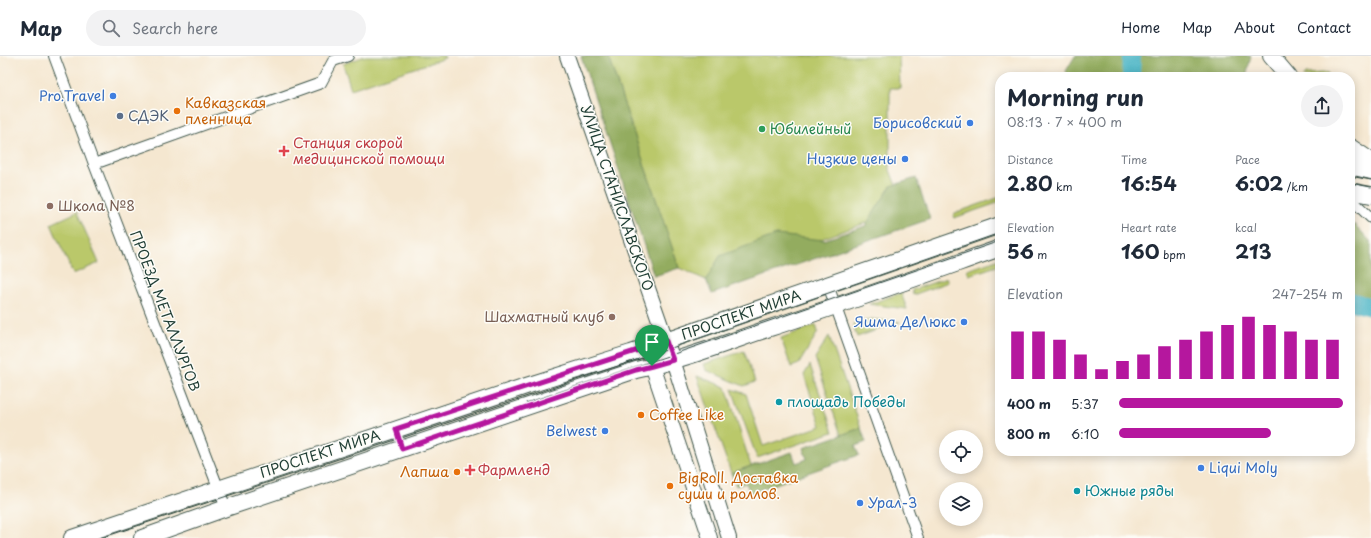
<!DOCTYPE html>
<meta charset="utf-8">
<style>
body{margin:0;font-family:"Playpen Sans",sans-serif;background:#f2f2f3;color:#1f2937;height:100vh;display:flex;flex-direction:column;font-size:15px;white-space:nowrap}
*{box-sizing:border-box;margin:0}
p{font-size:13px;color:#747a83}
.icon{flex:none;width:22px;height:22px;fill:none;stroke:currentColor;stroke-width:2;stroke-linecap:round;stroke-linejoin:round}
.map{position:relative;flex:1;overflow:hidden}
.side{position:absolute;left:995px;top:16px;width:360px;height:384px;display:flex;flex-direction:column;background:#fff;border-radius:16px;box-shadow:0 2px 10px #0003}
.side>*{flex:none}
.controls{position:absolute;left:939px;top:374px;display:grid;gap:8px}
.controls a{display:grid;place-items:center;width:44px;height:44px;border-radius:50%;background:#fff;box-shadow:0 2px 10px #0003;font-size:20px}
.pin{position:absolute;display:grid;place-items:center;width:34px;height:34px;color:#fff;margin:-41px -17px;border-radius:50% 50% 50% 0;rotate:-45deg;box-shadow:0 0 4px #0007}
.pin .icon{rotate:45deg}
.round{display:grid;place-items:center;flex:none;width:42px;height:42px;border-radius:21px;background:#f2f2f3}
.headline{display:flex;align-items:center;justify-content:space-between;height:68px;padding:0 12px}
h1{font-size:22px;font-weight:700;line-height:30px}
.figures{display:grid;grid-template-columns:repeat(3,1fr);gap:6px;height:68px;padding:4px 12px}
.figures div{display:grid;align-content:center}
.figures b{font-size:20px;font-weight:700}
.figures small{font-size:11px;font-weight:400}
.figures p{font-size:11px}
.chart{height:112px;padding:8px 12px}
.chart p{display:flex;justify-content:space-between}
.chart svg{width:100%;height:72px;margin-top:4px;stroke:#b5179e;stroke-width:6}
ul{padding:0 12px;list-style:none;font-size:13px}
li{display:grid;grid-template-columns:64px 48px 1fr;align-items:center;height:30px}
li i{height:10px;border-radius:5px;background:#b5179e}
header{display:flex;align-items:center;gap:24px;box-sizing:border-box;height:56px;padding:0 20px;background:#fff;border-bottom:1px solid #e0e1e3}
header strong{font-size:19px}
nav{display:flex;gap:22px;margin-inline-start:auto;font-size:14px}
.search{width:280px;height:36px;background:#f2f2f3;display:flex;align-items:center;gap:10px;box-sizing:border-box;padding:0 14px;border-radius:22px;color:#747a83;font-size:15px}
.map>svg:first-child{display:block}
.green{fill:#bac86a;stroke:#6c824f}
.forest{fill:#93ac5e;stroke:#597449}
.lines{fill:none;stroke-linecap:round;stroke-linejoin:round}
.river{stroke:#47b3c4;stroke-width:18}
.minor-casing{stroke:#3f564b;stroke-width:12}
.secondary-casing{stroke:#3f564b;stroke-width:16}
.primary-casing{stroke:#3f564b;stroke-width:18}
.minor{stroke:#fff;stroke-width:10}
.secondary{stroke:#fff;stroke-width:14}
.primary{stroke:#fff;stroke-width:16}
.tram{stroke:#1f3d34;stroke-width:1}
.route-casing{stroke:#fff;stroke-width:8}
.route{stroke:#b5179e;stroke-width:5}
.shop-dot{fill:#3f7fe0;stroke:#fdfcf7;stroke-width:1.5}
.food-dot{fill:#e8710a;stroke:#fdfcf7;stroke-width:1.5}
.service-dot{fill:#5c6f8a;stroke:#fdfcf7;stroke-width:1.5}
.leisure-dot{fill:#2e9e5b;stroke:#fdfcf7;stroke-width:1.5}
.health-dot{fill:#e0444e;stroke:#fdfcf7;stroke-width:1.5}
.education-dot{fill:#8d6e63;stroke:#fdfcf7;stroke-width:1.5}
.culture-dot{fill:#0f9aa8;stroke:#fdfcf7;stroke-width:1.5}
.labels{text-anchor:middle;stroke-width:3;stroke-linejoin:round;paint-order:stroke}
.shop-label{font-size:14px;fill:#366cbe;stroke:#fdfcf7;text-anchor:end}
.food-label{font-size:14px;fill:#c56008;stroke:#fdfcf7;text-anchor:start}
.service-label{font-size:14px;fill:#4e5e75;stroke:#fdfcf7;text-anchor:start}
.leisure-label{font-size:14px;fill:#27864d;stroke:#fdfcf7;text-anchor:start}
.health-label{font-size:14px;fill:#be3a42;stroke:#fdfcf7;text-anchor:start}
.street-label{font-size:14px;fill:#1f3d34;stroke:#fdfcf7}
.education-label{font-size:14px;fill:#785e54;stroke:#fdfcf7;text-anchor:start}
.culture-label{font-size:14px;fill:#0d838f;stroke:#fdfcf7;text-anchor:start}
</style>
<header>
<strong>Map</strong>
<div class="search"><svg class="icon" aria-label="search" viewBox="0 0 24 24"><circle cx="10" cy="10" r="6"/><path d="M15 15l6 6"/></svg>Search here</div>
<nav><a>Home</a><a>Map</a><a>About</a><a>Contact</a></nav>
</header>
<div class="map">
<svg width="1371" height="482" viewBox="0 0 1371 482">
<rect width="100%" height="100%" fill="#fdfcf7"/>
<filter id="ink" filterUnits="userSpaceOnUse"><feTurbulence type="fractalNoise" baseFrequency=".025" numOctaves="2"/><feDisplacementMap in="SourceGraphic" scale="8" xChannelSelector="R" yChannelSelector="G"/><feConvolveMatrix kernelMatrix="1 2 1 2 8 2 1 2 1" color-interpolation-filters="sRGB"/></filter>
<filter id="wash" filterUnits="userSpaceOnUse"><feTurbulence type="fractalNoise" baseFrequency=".012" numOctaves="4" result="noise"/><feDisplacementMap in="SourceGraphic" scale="16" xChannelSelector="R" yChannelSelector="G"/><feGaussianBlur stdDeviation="0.9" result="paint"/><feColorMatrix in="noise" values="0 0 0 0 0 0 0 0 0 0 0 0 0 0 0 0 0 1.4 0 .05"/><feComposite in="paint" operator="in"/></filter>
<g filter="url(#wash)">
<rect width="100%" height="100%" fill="#f5e7d0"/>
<g class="green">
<path d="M365 0H444L445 2 351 33 343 8Z"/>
<path d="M608 0H899L900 32H890V114L905 153 706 224 679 212Z"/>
<path d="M1324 17 1328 18V21H1302L1305 18Z"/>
<path d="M1000 141V146L954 162 953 160 955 157Z"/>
<path d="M77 156 99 207 73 218 51 168Z"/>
<path d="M1000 203V209L969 219 967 214Z"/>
<path d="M947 222 948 226 913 239 912 234Z"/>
<path d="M901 237 907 253 869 248Z"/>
<path d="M871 263 900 266 857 281 853 269Z"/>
<path d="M816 269 818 276 799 308 791 311 781 282Z"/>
<path d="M829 280 861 372 841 379 815 302Z"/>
<path d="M744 295 755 326 744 330 706 314 704 308Z"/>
<path d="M810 309 833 376 757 402 732 333 746 338 763 390 821 370 804 319Z"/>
<path d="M697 320 726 331 751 410 731 417Z"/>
</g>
<g class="forest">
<path d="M581 0H608L679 212 654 220Z"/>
<path d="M1075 0H1251L1246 21H1068L1066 15Z"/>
<path d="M916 122 930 163 712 238 706 224 720 200 776 179 824 184 865 170 891 130Z"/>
<path d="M1350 168 1355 169 1371 186V247L1363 246 1350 239Z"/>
<path d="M861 372 866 386 855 390 859 399 750 437 746 427 736 430 731 417 792 396 796 407 807 403 803 392Z"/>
</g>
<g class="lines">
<g class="river">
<path d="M1131 21 1132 0"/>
<path d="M1350 245 1371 251"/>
</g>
</g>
</g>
<g filter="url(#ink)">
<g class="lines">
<defs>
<g id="minor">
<path d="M54 0 94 108 226 452"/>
<path d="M94 108 321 27 333 5 348 0"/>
<path d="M1350 142 1371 162"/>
<path d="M828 229 918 482"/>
</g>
<g id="secondary">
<path d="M567 0 673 304 729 482"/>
<path d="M666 285 652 310 710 482"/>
</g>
<g id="primary">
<path d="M1271 0 1289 21"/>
<path d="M1350 91 1371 105"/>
<path d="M1350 110 1371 115"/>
<path d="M1350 135 1371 139"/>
<path d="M72 482 526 330 631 297 1000 169"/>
<path d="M142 482 226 452 636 314C682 304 726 287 770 272 847 247 924 219 1000 192"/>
</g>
</defs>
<use href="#minor" class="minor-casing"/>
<use href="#secondary" class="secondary-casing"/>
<use href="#primary" class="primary-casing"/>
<use href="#minor" class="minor"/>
<use href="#secondary" class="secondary"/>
<use href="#primary" class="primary"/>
<g class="tram">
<path d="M1350 120 1371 124"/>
<path d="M1350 127 1371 131"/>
<path d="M526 347 671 299 1000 185"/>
<path d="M101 482 660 296 1000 177"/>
</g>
</g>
</g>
<g class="lines" filter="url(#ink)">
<defs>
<path id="route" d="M666 285 673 304 652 310 636 314 402 393 396 373Z"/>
</defs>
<use href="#route" class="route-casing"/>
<use href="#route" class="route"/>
</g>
<g class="shop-dot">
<circle cx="113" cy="40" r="4"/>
<circle cx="970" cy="67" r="4"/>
<circle cx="905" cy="103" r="4"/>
<circle cx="964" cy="266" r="4"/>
<circle cx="605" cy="375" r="4"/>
<circle cx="1201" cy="412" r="4"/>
<circle cx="860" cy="447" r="4"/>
</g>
<g class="food-dot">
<circle cx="177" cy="55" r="4"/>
<circle cx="641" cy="359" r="4"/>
<circle cx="457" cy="416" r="4"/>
<circle cx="670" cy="430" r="4"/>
</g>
<circle class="service-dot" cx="120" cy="60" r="4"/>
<circle class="leisure-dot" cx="762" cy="73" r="4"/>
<g class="health-dot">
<path d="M282 89h4v4h4v4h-4v4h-4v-4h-4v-4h4z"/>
<path d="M468 408h4v4h4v4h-4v4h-4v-4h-4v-4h4z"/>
</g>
<g class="education-dot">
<circle cx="50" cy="150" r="4"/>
<circle cx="612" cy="261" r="4"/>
</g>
<g class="culture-dot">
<circle cx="779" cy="346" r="4"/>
<circle cx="1077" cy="435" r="4"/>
</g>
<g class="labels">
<g class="shop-label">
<text x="105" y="45">Pro.Travel</text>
<text x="962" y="72">Борисовский</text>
<text x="897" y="108">Низкие цены</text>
<text x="956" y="271">Яшма ДеЛюкс</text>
<text x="597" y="380">Belwest</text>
<text x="1209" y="417" text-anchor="start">Liqui Moly</text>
<text x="868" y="452" text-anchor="start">Урал-3</text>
</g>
<g class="food-label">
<text x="185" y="52">Кавказская<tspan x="185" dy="16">пленница</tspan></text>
<text x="649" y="364">Coffee Like</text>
<text x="449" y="421" text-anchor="end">Лапша</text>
<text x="678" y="427">BigRoll. Доставка<tspan x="678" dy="16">суши и роллов.</tspan></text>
</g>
<g class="service-label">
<text x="128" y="65">СДЭК</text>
</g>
<g class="leisure-label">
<text x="770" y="78">Юбилейный</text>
</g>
<g class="health-label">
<text x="293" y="92">Станция скорой<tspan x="293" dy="16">медицинской помощи</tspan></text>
<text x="478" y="419">Фармленд</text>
</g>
<g class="street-label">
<text transform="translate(617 142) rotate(71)" y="5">УЛИЦА СТАНИСЛАВСКОГО</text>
<text transform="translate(165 255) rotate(69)" y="5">ПРОЕЗД МЕТАЛЛУРГОВ</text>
<text transform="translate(741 259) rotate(-19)" y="5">ПРОСПЕКТ МИРА</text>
<text transform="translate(320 398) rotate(-18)" y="5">ПРОСПЕКТ МИРА</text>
</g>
<g class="education-label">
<text x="58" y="155">Школа №8</text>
<text x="604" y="266" text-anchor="end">Шахматный клуб</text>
</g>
<g class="culture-label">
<text x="787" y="351">площадь Победы</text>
<text x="1085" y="440">Южные ряды</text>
</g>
</g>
</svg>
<div class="controls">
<a><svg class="icon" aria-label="locate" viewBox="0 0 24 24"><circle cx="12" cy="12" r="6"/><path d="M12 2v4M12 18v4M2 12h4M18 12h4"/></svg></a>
<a><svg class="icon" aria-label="layers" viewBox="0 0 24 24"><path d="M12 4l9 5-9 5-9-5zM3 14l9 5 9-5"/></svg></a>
</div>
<div class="pin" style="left:652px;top:310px;background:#1e9e55"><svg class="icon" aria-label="arrive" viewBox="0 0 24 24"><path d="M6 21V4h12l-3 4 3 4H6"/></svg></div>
<section class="side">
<div class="headline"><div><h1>Morning run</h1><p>08:13 · 7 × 400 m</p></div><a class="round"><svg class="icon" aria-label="share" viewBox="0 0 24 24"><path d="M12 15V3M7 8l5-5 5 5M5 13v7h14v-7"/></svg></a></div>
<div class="figures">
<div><p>Distance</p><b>2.80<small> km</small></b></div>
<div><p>Time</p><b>16:54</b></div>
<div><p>Pace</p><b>6:02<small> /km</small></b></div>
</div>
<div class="figures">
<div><p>Elevation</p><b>56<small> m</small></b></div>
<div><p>Heart rate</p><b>160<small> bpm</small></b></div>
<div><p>kcal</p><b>213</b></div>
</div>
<div class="chart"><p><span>Elevation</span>247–254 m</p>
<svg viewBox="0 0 160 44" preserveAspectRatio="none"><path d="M5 44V15M15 44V15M25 44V20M35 44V29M45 44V38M55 44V33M65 44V29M75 44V24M85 44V20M95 44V15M105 44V11M115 44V6M125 44V11M135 44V15M145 44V20M155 44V20"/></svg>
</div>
<ul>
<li><b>400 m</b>5:37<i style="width:100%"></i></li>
<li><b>800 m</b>6:10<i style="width:68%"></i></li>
</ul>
</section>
</div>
